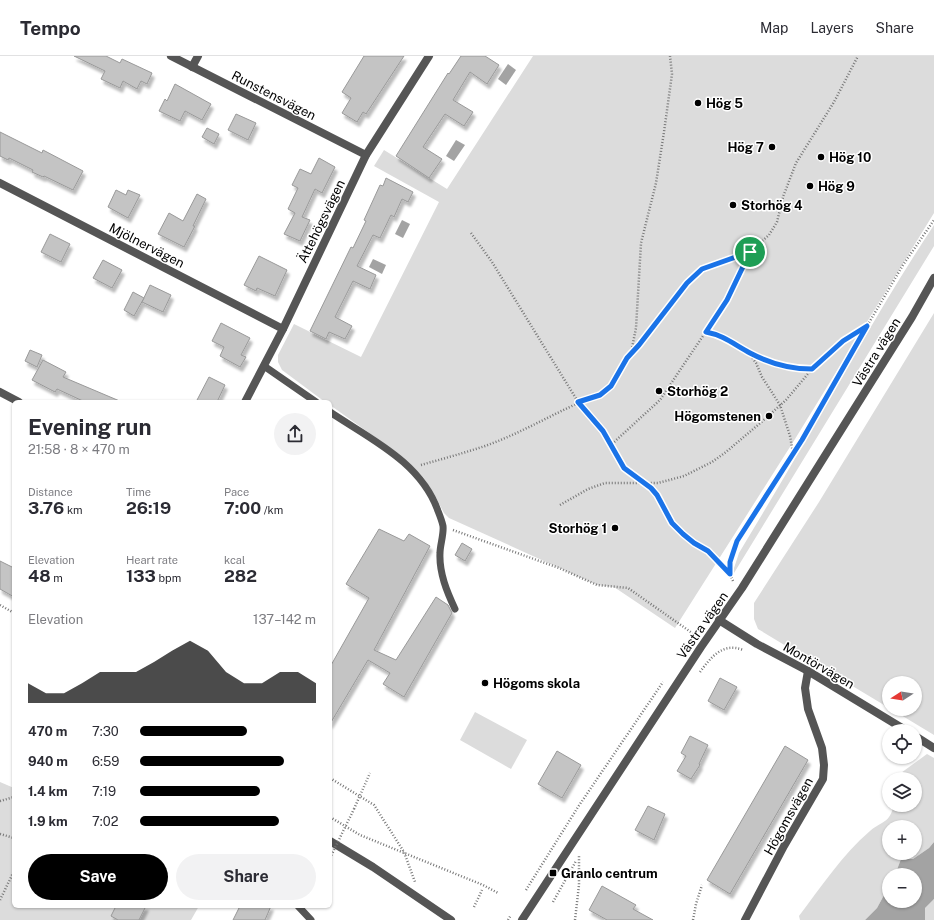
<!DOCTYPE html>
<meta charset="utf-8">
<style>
body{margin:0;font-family:"Public Sans",sans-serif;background:#f2f2f3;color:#2b2b33;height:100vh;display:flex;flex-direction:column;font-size:15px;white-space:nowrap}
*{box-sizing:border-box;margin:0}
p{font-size:13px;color:#7c7c81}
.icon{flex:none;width:22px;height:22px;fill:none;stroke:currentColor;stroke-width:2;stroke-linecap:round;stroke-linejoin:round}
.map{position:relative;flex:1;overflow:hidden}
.details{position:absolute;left:12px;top:344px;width:320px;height:508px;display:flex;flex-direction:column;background:#fff;border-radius:6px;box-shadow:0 1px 3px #0004}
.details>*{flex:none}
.needle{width:26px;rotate:258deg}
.buttons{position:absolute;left:882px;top:620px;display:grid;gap:8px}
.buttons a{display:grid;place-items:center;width:40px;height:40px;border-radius:50%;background:#fff;box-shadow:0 1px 3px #0004;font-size:20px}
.pin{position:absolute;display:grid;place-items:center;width:34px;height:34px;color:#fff;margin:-17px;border:2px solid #fff;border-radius:50%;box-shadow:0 1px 4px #0007}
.round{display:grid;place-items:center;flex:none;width:42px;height:42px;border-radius:21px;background:#f2f2f3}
.overview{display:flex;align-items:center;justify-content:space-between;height:68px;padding:0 16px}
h1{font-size:22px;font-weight:700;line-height:30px}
.figures{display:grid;grid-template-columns:repeat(3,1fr);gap:6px;height:68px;padding:4px 16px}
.figures div{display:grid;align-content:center}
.figures b{font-size:17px;font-weight:700}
.figures small{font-size:11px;font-weight:400}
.figures p{font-size:11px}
.chart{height:112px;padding:8px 16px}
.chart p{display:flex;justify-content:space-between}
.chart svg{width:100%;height:72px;margin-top:4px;fill:#000;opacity:.7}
.primary-button{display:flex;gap:8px;margin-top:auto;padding:8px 16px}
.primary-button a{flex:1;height:46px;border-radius:24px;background:#000;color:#fff;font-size:16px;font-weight:700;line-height:46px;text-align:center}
.primary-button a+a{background:#f2f2f3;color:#2b2b33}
ul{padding:0 16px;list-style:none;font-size:13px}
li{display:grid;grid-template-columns:64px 48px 1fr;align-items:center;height:30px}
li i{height:10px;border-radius:5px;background:#000}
header{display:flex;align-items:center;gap:24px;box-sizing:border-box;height:56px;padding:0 20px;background:#fff;border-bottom:1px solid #e1e1e2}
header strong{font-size:19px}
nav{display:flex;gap:22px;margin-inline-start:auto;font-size:14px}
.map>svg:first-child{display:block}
.green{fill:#dcdcdc;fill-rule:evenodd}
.water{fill:#a3a3a3}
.building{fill:#c4c4c4;stroke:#999;filter:url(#shadow)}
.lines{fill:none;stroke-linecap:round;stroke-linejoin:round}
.path{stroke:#777;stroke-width:2.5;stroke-dasharray:1 2;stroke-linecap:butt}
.service{stroke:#555;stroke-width:7}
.minor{stroke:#555;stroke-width:8}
.tertiary{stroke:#555;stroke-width:8}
.path-bridge{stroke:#777;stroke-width:2.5;stroke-dasharray:1 2;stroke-linecap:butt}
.route-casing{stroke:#fff;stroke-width:8}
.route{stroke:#1a73e8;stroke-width:5}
.poi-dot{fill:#000;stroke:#fff;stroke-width:1.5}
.labels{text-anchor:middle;stroke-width:3;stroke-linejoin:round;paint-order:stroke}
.street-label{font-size:13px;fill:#000;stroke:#fff}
.poi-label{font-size:13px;font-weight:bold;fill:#000;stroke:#fff;text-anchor:start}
</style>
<header>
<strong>Tempo</strong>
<nav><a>Map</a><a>Layers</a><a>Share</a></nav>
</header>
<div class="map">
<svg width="934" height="864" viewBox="0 0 934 864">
<defs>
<filter id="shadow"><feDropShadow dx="2.5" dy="4.5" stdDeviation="1" flood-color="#0004"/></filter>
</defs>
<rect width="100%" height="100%" fill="#fff"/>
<g class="green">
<path d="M533 0H934V157L795 383 675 572 614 531 597 529 449 462 444 457 434 438 423 421 412 410 400 399 330 349V346H325L282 314 278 306V299L294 268 361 301 439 146 374 110 384 94 447 133Z"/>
<path d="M934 169V190L734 517 733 515 739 497C761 460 783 424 804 387 846 314 887 240 934 169Z"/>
<path d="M934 257V679L891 653H915V627H889V652L758 573 754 563V547L819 446Z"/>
<path d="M475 656 527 684 511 713 460 684Z"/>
<path d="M927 698 934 702V786L929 792 913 803H901L895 819H889V830L877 852 865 864H800L799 860C821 831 842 799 870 775 883 764 889 768 894 749H915V723L894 722ZM889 771H915V797H889Z"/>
<path d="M0 726 14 732V850H199L191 864H0Z"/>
<path d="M934 843V864H925V852Z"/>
</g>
<g class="water">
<path d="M508 8 516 14 506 29 498 23Z"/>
<path d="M456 84 465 89 454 105 446 100Z"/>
<path d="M402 164 410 168 403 182 395 178Z"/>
<path d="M373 203 386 209 382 218 369 211Z"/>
<path d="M934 786V843L925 852V864H865L877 852 889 830V845H915V819H895L901 803H913L929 792Z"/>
</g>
<g class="building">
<path d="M74 0H106L120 7 122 3 152 17 147 28 141 25 137 33 123 25 120 32 101 23 105 15Z"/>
<path d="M364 0H404L366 58 363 56 357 66 342 57 351 42 342 36Z"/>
<path d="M461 0H485L499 9 487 28 470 16 453 44 473 56 464 70 445 58 423 91 442 103 429 122 396 100 448 17 449 18Z"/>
<path d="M175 28 211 48 202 64 185 55 180 65 159 55 165 43 167 45Z"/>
<path d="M236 58 256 67 248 84 228 74Z"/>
<path d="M207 72 219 78 214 88 202 81Z"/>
<path d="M0 76 42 97 43 94 83 115 73 134 44 120 43 121 32 116 33 114 9 102 8 104 0 100Z"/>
<path d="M319 102 335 111 322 137 315 133 302 161 310 164 300 185 284 178 295 157 288 153 298 132 292 129 300 113 311 118Z"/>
<path d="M386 122 413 136 408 146 402 143 394 161 391 159 380 182 373 179 357 210 376 219 370 233 353 225 335 261 352 270 345 283 329 276 326 283 310 275 351 191 353 192 366 165 364 164 380 129 383 130Z"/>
<path d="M116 134 126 139 128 134 140 139 128 162 108 151Z"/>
<path d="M197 138 206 143 193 170H195L184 191 158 178 169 157 183 165Z"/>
<path d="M50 178 70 188 61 206 41 196Z"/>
<path d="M259 200 287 214 275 240 257 232 256 235 244 229Z"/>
<path d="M103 204 122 214 112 232 93 222Z"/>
<path d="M150 229 171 239 163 256 142 246Z"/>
<path d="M133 236 144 242 134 260 124 254Z"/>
<path d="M221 267 250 282 241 299 246 301 240 311 220 300 224 291 212 285Z"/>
<path d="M30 294 42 299 37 311 25 305Z"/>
<path d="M43 304 66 316 63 321 122 346H85L57 333 55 336 32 324Z"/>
<path d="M209 321 225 329 217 346H196Z"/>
<path d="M379 473 404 485 409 478 430 490 374 594 396 604 436 541 448 549 452 557 404 641 383 628 390 617 368 604 330 668V611L369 542 346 528Z"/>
<path d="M462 487 472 493 465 505 455 499Z"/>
<path d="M0 505 14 512V541L0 533Z"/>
<path d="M720 622 737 631 724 654 708 645Z"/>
<path d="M690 680 708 689 699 708 700 709 691 723 677 715 686 700 681 697Z"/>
<path d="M785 690 808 704 730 838 707 824Z"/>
<path d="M557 695 581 709 562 742 538 728Z"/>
<path d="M648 750 665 758 654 784 635 774Z"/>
<path d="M602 830 636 849 633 853 653 864H607L589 854Z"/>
<path d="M116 850H146L139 864H118L111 860Z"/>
<path d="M240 850H271L265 864H233Z"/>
</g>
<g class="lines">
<g class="path">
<path d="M471 177 492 206 580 349 603 375 624 412 651 431 657 439 672 467 683 479 694 487 708 495 730 518"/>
<path d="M706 276C722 278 735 288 748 296 767 307 790 313 811 313"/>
<path d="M631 297 636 272 641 187 656 127 664 76 672 18 670 0"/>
<path d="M749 297 756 307 762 321 780 349 790 380 793 397"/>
<path d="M612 388 660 344 727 244 750 196"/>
<path d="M421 409C442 403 464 397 485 390 516 379 544 363 574 349 589 342 598 342 611 330L627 303 639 289 687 227 702 213 750 196 769 179 777 166 783 141 796 107 834 46 858 0"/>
<path d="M560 449 588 433 605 427H658L684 420 712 406 726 396 765 363 786 344 812 313 843 285 866 270"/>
<path d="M453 474 559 512 597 529 628 532 695 579 694 580"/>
<path d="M733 525 730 518V506L737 485 802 384 867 270 903 209 934 164"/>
<path d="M0 549 14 557"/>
<path d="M700 616C711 601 723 586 743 594"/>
<path d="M330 722 374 749 404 796 415 826"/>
<path d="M0 745 14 741"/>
<path d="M354 753 370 717"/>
<path d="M330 761 360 779 483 829 498 837"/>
<path d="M0 778 14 782"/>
<path d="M526 834 578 751 663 626"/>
<path d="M0 844 14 815"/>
<path d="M553 846 576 805"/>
<path d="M474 851 482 834"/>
<path d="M508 864 511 859"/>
<path d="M575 864 579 829V799"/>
<path d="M693 864 696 848 702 829"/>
</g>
<g class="service">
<path d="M264 310 316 346"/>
<path d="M330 356C370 383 421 406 438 455 440 460 442 465 443 470 444 478 440 489 440 497 439 517 447 536 455 553"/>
<path d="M298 850 311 864"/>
</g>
<g class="minor">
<path d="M171 0 366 99"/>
<path d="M192 11 198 0"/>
<path d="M0 127 283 273"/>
<path d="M0 336 19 346"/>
<path d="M245 346 283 273 366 99 429 0"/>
<path d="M719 564 757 588 808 615 907 675"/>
<path d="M915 680 934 692"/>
<path d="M330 785 373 811 451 864"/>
<path d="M745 864 784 790 823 723 824 709 822 692 808 653 805 632 808 615"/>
</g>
<path class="tertiary" d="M522 864 701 591 742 532 912 261 934 222"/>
<path class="path-bridge" d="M330 802 354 753"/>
</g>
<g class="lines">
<defs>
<path id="route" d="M750 196 727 244 706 276C723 279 735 289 750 297 769 307 790 313 812 313L843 285 867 270 802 384 737 485 730 506V518L708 495 694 487 683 478 672 467 657 439 651 432 624 412 603 375 578 346 600 339 611 330 627 302 639 289 687 227 702 213Z"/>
</defs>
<use href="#route" class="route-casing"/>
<use href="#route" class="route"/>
</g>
<g class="poi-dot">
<circle cx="698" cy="47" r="4"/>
<circle cx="772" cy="91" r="4"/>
<circle cx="821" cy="101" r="4"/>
<circle cx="810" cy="130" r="4"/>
<circle cx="733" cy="149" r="4"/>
<circle cx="659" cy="335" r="4"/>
<circle cx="769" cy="360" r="4"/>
<circle cx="615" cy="472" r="4"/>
<circle cx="485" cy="627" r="4"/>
<rect x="549" y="813" width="8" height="8" rx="2"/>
</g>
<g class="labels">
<g class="street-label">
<text transform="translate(274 39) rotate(27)" y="5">Runstensvägen</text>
<text transform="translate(321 165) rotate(-64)" y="5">Ättehögsvägen</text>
<text transform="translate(147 189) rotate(27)" y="5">Mjölnervägen</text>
<text transform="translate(876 296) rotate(-58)" y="5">Västra vägen</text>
<text transform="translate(702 569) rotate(-55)" y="5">Västra vägen</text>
<text transform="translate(819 609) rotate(30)" y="5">Montörvägen</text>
<text transform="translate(788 760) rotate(-61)" y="5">Högomsvägen</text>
</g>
<g class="poi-label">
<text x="706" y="52">Hög 5</text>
<text x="764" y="96" text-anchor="end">Hög 7</text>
<text x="829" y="106">Hög 10</text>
<text x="818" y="135">Hög 9</text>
<text x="741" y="154">Storhög 4</text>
<text x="667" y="340">Storhög 2</text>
<text x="761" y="365" text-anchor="end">Högomstenen</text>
<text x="607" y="477" text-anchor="end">Storhög 1</text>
<text x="493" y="632">Högoms skola</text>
<text x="561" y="822">Granlo centrum</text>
</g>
</g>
</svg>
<div class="buttons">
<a><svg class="needle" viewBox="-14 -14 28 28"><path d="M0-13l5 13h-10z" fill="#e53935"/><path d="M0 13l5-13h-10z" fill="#7c7c81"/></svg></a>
<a><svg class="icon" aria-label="locate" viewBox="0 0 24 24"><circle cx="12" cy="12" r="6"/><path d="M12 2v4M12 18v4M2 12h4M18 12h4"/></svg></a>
<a><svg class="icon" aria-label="layers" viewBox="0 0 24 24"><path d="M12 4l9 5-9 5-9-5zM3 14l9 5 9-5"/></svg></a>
<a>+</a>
<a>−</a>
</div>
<div class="pin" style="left:750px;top:196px;background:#1e9e55"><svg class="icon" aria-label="arrive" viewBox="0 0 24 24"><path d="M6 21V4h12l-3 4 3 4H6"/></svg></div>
<section class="details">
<div class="overview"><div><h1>Evening run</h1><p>21:58 · 8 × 470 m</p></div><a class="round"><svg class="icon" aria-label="share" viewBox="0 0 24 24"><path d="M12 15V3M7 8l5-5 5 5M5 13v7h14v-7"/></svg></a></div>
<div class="figures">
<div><p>Distance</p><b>3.76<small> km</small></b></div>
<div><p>Time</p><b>26:19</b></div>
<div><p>Pace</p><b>7:00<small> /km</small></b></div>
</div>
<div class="figures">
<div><p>Elevation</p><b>48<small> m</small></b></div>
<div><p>Heart rate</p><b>133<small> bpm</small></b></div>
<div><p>kcal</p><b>282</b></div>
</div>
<div class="chart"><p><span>Elevation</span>137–142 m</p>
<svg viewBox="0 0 160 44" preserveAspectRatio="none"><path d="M0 44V32L10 38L20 38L30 32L40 25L50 25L60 25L70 19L80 12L90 6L100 12L110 25L120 32L130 32L140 25L150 25L160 32V44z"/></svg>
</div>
<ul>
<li><b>470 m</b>7:30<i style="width:61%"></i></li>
<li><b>940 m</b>6:59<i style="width:82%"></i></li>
<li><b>1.4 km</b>7:19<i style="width:68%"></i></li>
<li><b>1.9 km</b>7:02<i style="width:79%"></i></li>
</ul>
<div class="primary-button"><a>Save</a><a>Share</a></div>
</section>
</div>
